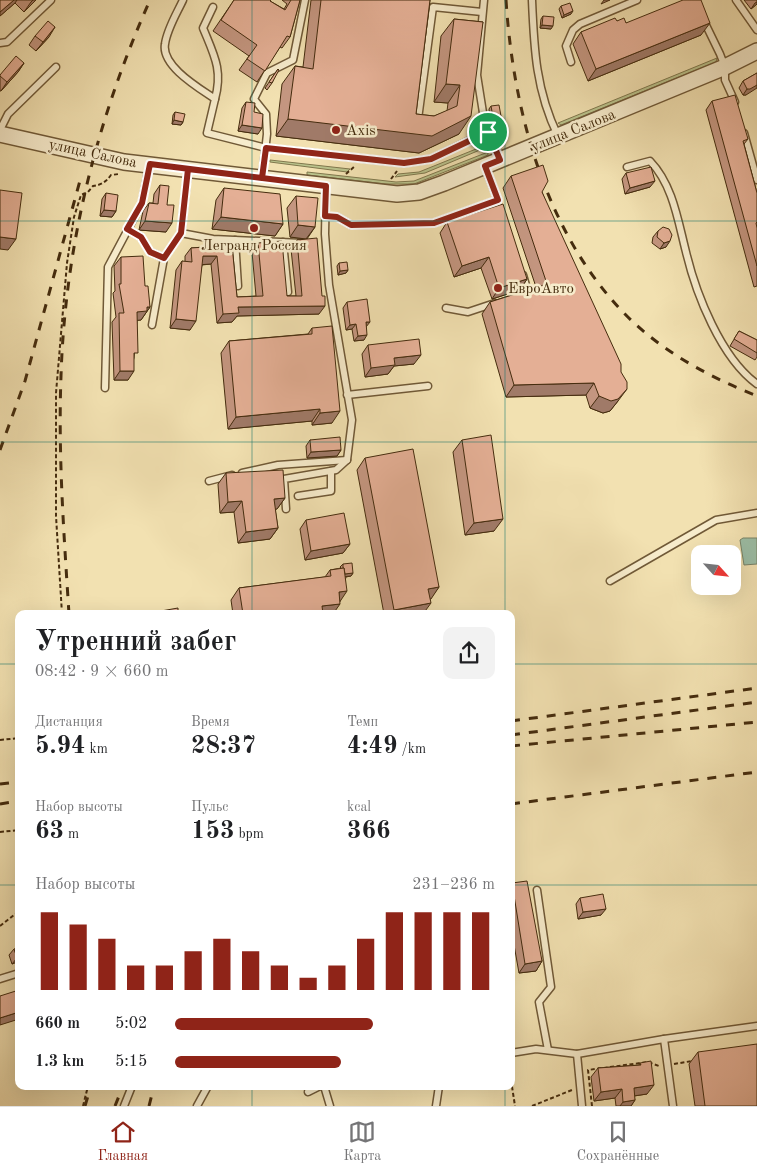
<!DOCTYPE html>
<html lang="ru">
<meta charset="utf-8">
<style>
body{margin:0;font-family:"Old Standard TT",serif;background:#f2f2f2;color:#202124;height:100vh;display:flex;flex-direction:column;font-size:19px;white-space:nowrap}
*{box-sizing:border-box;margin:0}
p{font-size:16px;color:#757577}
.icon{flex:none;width:28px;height:28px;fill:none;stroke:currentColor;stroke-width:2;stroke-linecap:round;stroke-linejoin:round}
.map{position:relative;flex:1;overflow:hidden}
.drawer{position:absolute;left:15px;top:610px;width:500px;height:480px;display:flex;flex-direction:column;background:#fff;border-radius:10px;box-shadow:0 5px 20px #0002}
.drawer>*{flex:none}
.needle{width:32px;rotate:117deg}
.fabs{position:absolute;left:691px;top:545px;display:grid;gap:10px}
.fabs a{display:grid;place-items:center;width:50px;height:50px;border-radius:10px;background:#fff;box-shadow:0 5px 20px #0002;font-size:25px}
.pin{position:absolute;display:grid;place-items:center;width:42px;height:42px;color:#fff;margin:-21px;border:2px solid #fff;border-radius:50%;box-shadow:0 1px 5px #0007}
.round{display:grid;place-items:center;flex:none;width:52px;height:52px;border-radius:10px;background:#f2f2f2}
.headline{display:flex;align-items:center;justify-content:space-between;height:85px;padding:0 20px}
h1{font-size:28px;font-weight:700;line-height:38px}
.metrics{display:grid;grid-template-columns:repeat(3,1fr);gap:8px;height:85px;padding:5px 20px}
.metrics div{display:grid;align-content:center}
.metrics b{font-size:25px;font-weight:700}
.metrics small{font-size:14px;font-weight:400}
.metrics p{font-size:14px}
.chart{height:140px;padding:10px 20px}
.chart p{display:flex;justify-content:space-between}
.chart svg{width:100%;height:90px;margin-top:5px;stroke:#8f2418;stroke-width:6}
ul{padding:0 20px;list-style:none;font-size:16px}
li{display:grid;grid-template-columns:80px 60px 1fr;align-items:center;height:38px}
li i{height:12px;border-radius:6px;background:#8f2418}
.tab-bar{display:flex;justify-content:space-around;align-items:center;height:70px;border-top:1px solid #e0e0e0;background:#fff;font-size:14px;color:#757577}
.tab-bar a{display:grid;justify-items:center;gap:2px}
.tab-bar .on{color:#8f2418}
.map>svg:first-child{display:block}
.green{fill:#bac38c;stroke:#80784d}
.water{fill:#9cbea6;stroke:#798469}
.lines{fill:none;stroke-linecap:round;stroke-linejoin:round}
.service-casing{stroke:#705937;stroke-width:9}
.tertiary-casing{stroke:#705937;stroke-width:18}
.path{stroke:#452c0e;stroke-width:2;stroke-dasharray:4 2.5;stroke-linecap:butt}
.service{stroke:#f7eccc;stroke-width:6}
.tertiary{stroke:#f7eccc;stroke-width:15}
.rail{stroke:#452c0e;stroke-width:3;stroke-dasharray:9 9;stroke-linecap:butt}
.wall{fill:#c49680;stroke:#452c0e}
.shaded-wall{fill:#a07a68;stroke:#452c0e}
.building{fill:#e4af95;stroke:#452c0e}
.route-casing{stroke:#fff;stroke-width:10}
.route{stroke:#8f2418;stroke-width:6}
.grid{fill:none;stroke:#0f766e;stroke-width:1;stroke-opacity:0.55}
.poi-dot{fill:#8f2418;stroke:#f7eccc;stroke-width:2}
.labels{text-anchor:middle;stroke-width:5;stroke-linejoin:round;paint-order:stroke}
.poi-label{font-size:15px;fill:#452c0e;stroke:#f7eccc;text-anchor:start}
.street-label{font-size:15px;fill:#452c0e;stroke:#f7eccc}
</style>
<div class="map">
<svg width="757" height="1106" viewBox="0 0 757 1106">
<rect width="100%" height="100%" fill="#f2e1b1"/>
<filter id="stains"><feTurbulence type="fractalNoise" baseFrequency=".004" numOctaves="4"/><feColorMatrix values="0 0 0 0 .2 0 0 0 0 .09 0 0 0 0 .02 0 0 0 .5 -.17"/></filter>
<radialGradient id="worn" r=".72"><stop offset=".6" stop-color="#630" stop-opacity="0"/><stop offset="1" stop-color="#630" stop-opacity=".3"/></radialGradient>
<g class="green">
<path d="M717 58 716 62 561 125 558 123Z"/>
<path d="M486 145 487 147 425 173 395 177 398 174 419 172Z"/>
<path d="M488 152V155L414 184H386L307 175V172L396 182 414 181Z"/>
<path d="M270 160 350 169 347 172 270 162Z"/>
</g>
<path class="water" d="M743 538H757V564L744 565 740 540Z"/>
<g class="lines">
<defs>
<g id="service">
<path d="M183 0C177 13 167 29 165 44 161 66 199 88 215 99L207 133 266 148 404 163 431 159 488 131"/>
<path d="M484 0 477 75 484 119 500 160"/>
<path d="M532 0C534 49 536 91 558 136"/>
<path d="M736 0 757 30"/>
<path d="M213 7 203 28C214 55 223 70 215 99"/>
<path d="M704 21 720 54 725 67V80L735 102"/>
<path d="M0 43 7 42 51 0"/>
<path d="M571 62 566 46 573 30 580 24 637 0"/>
<path d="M418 119 433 7 482 12"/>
<path d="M0 130 8 114 56 67"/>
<path d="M744 133 757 180"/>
<path d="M627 167 650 161C673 185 678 221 686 252 696 294 721 358 757 384"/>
<path d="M188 170 181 233 213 239 302 243"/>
<path d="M262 178 267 134 266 114 254 99 267 73 293 60 305 0"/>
<path d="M325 216 337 217 351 225 434 223 498 200 485 167"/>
<path d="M127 229 141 237 150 252 164 258"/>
<path d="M235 240 238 286"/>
<path d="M283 242 288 292"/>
<path d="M523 275 528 292 524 293"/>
<path d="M446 308 468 312 495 303"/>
<path d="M152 325 164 258 181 233"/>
<path d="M105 388 108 267 142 203 149 166"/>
<path d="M347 395 428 386"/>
<path d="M242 473 278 465 347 460"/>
<path d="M209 481 232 475"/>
<path d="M298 496 331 491V471"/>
<path d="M286 509 284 479 336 470 347 460 352 420 329 285 325 234 326 186"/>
<path d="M610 581 716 520 757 513"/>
<path d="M537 890 551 987 539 1002 548 1050"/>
<path d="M0 979 19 973"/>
<path d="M664 1039 673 1106"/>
<path d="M511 1053 536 1049 577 1054 664 1039 757 1026"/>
<path d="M577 1054 582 1106"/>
<path d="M324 1086 330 1106"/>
<path d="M308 1092 320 1086"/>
<path d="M124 1106 132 1086"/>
<path d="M197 1106 208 1086"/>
<path d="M436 1106 439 1086"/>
</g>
<path id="tertiary" d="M0 134 124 162 397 194 419 192 444 183 725 67 757 51"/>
</defs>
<use href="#service" class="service-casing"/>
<use href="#tertiary" class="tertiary-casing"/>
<g class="path">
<path d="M346 174 355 166"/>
<path d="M391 179 397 171"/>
<path d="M62 614 56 516V393L67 263 74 217 81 195 88 192 93 186C101 185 106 182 111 175L119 174"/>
<path d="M0 740 19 738"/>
<path d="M0 832 19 830"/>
<path d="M0 926 19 911"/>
<path d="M674 1064 692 1061"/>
<path d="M511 1080 515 1106"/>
<path d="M83 1106 88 1086"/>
<path d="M532 1106 572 1090"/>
<path d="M592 1106 588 1070 648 1062 659 1066"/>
</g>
<use href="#service" class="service"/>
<use href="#tertiary" class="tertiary"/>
<g class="rail">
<path d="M506 0C513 110 545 231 623 312 659 350 709 377 757 396"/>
<path d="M0 450 25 381 81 177"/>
<path d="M69 614C64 535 58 455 61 376 65 245 97 119 150 0"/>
<path d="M511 721 757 688"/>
<path d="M511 735 757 702"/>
<path d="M511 746 757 722"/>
<path d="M0 784 19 782"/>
<path d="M0 804 19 801"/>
<path d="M511 804 757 772"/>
<path d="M85 1106 91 1086"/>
<path d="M115 1106 123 1086"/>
<path d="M149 1106 154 1086"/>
</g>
</g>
<g class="wall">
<path d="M0 0H36L24 12 15 3 0 16Z"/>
<path d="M234 0 270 1 284 9 287 4 282 0H300L290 37 282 48 280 47 257 82 239 70 249 56 213 31Z"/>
<path d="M311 0H430L416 114 434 116 447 111 448 103 434 102 441 36 454 19 483 22 459 134 419 153 276 136 282 84 295 66 303 67Z"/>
<path d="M744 0H757V4L751 9Z"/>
<path d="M561 6 571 14 562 18 559 9Z"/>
<path d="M543 16 551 29 540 28 541 19Z"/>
<path d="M617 21 626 23 701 35 588 81 573 44 581 32Z"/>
<path d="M35 36 49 37 36 51 29 45Z"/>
<path d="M24 63 18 72 1 91H0V75Z"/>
<path d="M278 69 272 83 267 90 265 88Z"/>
<path d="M757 73 746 95H743L739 88 743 81Z"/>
<path d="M712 101 748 139 744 144 757 193V286L754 287 706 110Z"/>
<path d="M246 102 258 134 238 131 242 108Z"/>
<path d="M491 106 501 116 499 119 490 120 489 109Z"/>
<path d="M175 112 183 122 181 125 172 124 173 115Z"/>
<path d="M626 173 650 187 625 194 622 179Z"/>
<path d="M511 176 542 192 618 401 610 411 603 413 590 408 586 395 506 397 482 314 490 302 536 287 503 188Z"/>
<path d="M160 185 166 232 139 230 143 211 149 203H153L154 194Z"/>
<path d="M224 188 283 224 275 236 212 229 216 200Z"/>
<path d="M106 193 116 211 112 217 100 216 102 199Z"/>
<path d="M296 196 315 227 307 239 319 314 237 316 232 322 217 323 211 264 202 265 190 330 170 328 176 270 182 261 185 262V256L191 248 232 245 237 297 256 296 252 252 258 243 287 296H296L291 249 297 240 305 239 290 237 287 208Z"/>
<path d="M447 222 527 279 520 290 492 299 481 268 454 277 440 233Z"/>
<path d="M658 231 666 247 660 249 652 243 653 237Z"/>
<path d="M121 257 145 286 150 307 141 320H137L134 358 128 380H114L112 322 116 317 113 293 115 291 114 266Z"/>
<path d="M339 263 348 270 346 273 338 275 337 266Z"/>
<path d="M347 302 366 327 364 340 354 341 352 329 346 330 343 308Z"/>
<path d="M312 328 332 423 312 425V421L228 429 221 353 229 341 308 334Z"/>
<path d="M739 331 757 340V357L755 360 730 346Z"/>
<path d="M368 345 414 364 394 366 388 374 365 377 362 354Z"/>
<path d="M310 440 341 450 337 456 307 458 306 446Z"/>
<path d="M462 440 494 531 465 535 453 452Z"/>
<path d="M365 458 439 587 430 599 423 614H384L357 470Z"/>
<path d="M226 473 285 498 277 509H275L278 528 270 539 238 543 234 512 220 513 218 484Z"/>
<path d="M306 520 350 544 343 553 305 560 300 529Z"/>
<path d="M343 564 353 573 351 576 346 577 340 601 333 614H233L231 600 239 588 325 577 330 570 341 568 340 567Z"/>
<path d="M512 883 542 961 536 971 519 973 511 928Z"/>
<path d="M580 898 601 915 578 919 576 904Z"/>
<path d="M14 949 19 961 12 964 9 955Z"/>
<path d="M698 1052 757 1106H695L689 1064Z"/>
<path d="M640 1063 647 1094 634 1096 635 1100 631 1106H616L615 1098 594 1101 591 1077 598 1068 639 1065Z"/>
</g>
<g class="shaded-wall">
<path d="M14 0H17L15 3 0 16V12Z"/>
<path d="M33 0H36L24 12 31 2Z"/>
<path d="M604 0H610L601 4Z"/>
<path d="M757 2V4L751 9 755 3Z"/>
<path d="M573 11 571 14 562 18 564 15Z"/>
<path d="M710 23 701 35 588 81 596 69Z"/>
<path d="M542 25 553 26 551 29 540 28Z"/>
<path d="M55 27 49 37 36 51 43 42Z"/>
<path d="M24 63 18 72 1 91 7 82Z"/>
<path d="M446 84 460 85 448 103 434 102Z"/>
<path d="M757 85V88L746 95H743L747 89Z"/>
<path d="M471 116 459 134 419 153 276 136 288 119Z"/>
<path d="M501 116 499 119 490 120 493 117Z"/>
<path d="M174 120 183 122 181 125 172 124Z"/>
<path d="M242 125 262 128 258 134 238 131Z"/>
<path d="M655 181 650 187 625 194 630 188Z"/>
<path d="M104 210 116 211 112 217 100 216Z"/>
<path d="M221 217 283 224 275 236 212 229Z"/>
<path d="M145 221 172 223 166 232 139 230Z"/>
<path d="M298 225 315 227 306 239 290 237Z"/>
<path d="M0 237 16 239 8 250 0 249Z"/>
<path d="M670 241 666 247 660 249 664 243Z"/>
<path d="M203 256H217L211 264 197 265Z"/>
<path d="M489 257 481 268 454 277 462 266Z"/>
<path d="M348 270 346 273 338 275 340 271Z"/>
<path d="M527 279 520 290 492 299 499 288Z"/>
<path d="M325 306 319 314 237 316 232 322 217 323 223 314 238 307Z"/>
<path d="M147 307H150L141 320 131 321 137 312Z"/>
<path d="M176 319 196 321 190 330 170 328Z"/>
<path d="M366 322H370L366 327Z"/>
<path d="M356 324 352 329 346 330 350 325Z"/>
<path d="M367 335 364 340 354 341 358 336Z"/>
<path d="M421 355 414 364 394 366 388 374 365 377 371 368 394 358Z"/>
<path d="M120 371H134L128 380H114Z"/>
<path d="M594 383 586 395 506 397 514 385Z"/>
<path d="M627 389 618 401 610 411 603 413 590 408 599 396Z"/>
<path d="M320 409 312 421 228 429 236 417Z"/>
<path d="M340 411 332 423 312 425 320 413Z"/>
<path d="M341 450 337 456 307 458 311 452Z"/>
<path d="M285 498 277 509 266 510 274 499Z"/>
<path d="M242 501 234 512 220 513 228 502Z"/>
<path d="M503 519 494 531 465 535 474 523Z"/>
<path d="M278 528 270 539 238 543 246 532Z"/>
<path d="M350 544 343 553 305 560 311 551Z"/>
<path d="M353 573 351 576 341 577 344 574Z"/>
<path d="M439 587 431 599 420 601 428 589Z"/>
<path d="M347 591 339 603V592Z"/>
<path d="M431 603 423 614H391L394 610Z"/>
<path d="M340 604 333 614H316L322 606Z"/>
<path d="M606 909 601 915 578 919 583 912Z"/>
<path d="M19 957V961L12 964 17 958Z"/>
<path d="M542 961 536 971 519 973 525 964Z"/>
<path d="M19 1012V1019L0 1025V1018Z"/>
<path d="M654 1085 647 1094 627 1097 634 1088Z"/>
<path d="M622 1089 615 1098 594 1101 601 1092Z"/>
<path d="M635 1100 631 1106H620L623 1102Z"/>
</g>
<g class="building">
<path d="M0 0H14L0 12Z"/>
<path d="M234 0H271L270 1 285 10 291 0H300L290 37 287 36 265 71 247 59 257 45 221 20Z"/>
<path d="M321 0H430L416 114 434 116 457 106 460 85 446 84 454 19 483 22 471 116 432 136 288 119 295 66 313 69Z"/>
<path d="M683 0H701L710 23 596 69 581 32 615 18 617 21 624 18 626 23Z"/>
<path d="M570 3 573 11 564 15 561 6Z"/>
<path d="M543 16 554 17 553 26 542 25Z"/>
<path d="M48 21 55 27 43 42 35 36Z"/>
<path d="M16 56 24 63 7 82 0 76V75Z"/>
<path d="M278 69 279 70 272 83 269 82Z"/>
<path d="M757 73V85L750 89H747L743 81Z"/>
<path d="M735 95 748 139 743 141 757 193V222L756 223 757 228V266L712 101Z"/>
<path d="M246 102 255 103 254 112 263 114 262 128 242 125Z"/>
<path d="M499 105 501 116 493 117 491 106Z"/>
<path d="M175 112 185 114 183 122 174 120Z"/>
<path d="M543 165 548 181 542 192 621 364V372L627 382V389L618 399 611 401 599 396 594 383 514 385 490 302 547 284 511 176Z"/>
<path d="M651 167 655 181 630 188 626 173Z"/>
<path d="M160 185 169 186 167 205H174L172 223 145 221 149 203 158 204Z"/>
<path d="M224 188 280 194 283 224 221 217Z"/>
<path d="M0 190 22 193 16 239 0 237Z"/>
<path d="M106 193 118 195 116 211 104 210Z"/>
<path d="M296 196 318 198 315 227 298 225Z"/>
<path d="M503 204 527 279 499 288 489 257 462 266 447 222Z"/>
<path d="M663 227 669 229 672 235 670 241 664 243 657 237 658 231Z"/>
<path d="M317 238 322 296H325V306L238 307 239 313 223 314 217 256H203L196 321 176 319 182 261 192 262 191 248 232 245 237 297 263 296 258 243 282 241 287 296H302L297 240Z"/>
<path d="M143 256 145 286H148L150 307H147V311L137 312 138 353H134V371H120L119 313H124L119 284H121V257Z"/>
<path d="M347 262 348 270 340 271 339 263Z"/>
<path d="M367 299 370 322H366L367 335 358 336 356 324 350 325 347 302Z"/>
<path d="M332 326 340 411 320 413V409L236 417 229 341 312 334V328Z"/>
<path d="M739 331 757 340V353L734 339Z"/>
<path d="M419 339 421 355 394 358 395 365 371 368 368 345Z"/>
<path d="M491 435 503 519 474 523 462 440Z"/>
<path d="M340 437 341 450 311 452 310 440Z"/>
<path d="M413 449 439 587 428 589 431 603 394 610 365 458Z"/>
<path d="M283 470 285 498 274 499 278 528 246 532 242 501 228 502 226 473Z"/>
<path d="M344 513 350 544 311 551 306 520Z"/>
<path d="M352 563 353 573 345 574 344 568H343V564Z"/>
<path d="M344 568 347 591 339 592 340 604 322 606 323 614H243L239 588 331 576 330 570Z"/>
<path d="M178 608V614H162L161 611Z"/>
<path d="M527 881 542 961 525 964 512 883Z"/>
<path d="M603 894 606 909 583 912 580 898Z"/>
<path d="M19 947V957L17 958 14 949Z"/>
<path d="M19 990V1012L0 1018V996Z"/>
<path d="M757 1044V1106H705L698 1052Z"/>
<path d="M651 1061 654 1085 634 1088 635 1100 623 1102 622 1089 601 1092 598 1068 641 1065 640 1063Z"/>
</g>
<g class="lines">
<defs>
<path id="route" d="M488 132 431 159 404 163 266 148 262 178 188 169 181 233 164 258 150 252 141 237 127 229 142 203 150 164 326 186 325 216 337 217 351 225 434 223 498 200 485 166 500 160 488 132"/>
</defs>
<use href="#route" class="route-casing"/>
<use href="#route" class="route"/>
</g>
<path class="grid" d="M252 0V614M505 0V614M0 221H757M0 442H757M0 664H19M511 664H757M0 885H19M511 885H757M252 1086V1106M505 1086V1106"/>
<g class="poi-dot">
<circle cx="336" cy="130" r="5"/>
<circle cx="254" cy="228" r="5"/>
<circle cx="498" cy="288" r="5"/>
</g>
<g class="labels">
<g class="poi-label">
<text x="346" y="135">Axis</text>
<text x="254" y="250" text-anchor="middle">Легранд Россия</text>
<text x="508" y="293">ЕвроАвто</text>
</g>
<g class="street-label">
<text transform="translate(573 130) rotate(-22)" y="5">улица Салова</text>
<text transform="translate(93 153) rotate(12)" y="5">улица Салова</text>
</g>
</g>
<rect width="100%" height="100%" filter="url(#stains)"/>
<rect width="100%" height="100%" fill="url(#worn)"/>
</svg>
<div class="fabs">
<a><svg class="needle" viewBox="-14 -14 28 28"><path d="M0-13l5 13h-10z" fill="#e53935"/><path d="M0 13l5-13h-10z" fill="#757577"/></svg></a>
</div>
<div class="pin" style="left:488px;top:132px;background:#1e9e55"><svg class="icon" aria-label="arrive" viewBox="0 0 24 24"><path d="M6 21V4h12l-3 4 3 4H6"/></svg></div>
<section class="drawer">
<div class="headline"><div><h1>Утренний забег</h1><p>08:42 · 9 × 660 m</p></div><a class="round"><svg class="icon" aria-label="share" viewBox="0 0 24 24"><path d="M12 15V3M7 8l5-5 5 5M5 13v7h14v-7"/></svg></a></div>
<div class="metrics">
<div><p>Дистанция</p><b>5.94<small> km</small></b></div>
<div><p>Время</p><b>28:37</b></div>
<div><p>Темп</p><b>4:49<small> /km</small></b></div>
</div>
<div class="metrics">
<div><p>Набор высоты</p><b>63<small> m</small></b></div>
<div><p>Пульс</p><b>153<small> bpm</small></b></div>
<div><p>kcal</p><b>366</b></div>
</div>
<div class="chart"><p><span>Набор высоты</span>231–236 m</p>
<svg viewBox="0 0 160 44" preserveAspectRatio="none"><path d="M5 44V6M15 44V12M25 44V19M35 44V32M45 44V32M55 44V25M65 44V19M75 44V25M85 44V32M95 44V38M105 44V32M115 44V19M125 44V6M135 44V6M145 44V6M155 44V6"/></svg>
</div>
<ul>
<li><b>660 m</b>5:02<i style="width:62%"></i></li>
<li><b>1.3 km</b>5:15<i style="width:52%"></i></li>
</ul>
</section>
</div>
<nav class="tab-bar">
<a class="on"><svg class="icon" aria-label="home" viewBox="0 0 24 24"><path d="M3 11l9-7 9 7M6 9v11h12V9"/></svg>Главная</a>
<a><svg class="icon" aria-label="map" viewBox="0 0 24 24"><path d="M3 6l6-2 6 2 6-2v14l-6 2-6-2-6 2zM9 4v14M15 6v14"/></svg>Карта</a>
<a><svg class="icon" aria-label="saved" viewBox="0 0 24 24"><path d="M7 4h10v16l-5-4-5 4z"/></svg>Сохранённые</a>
</nav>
